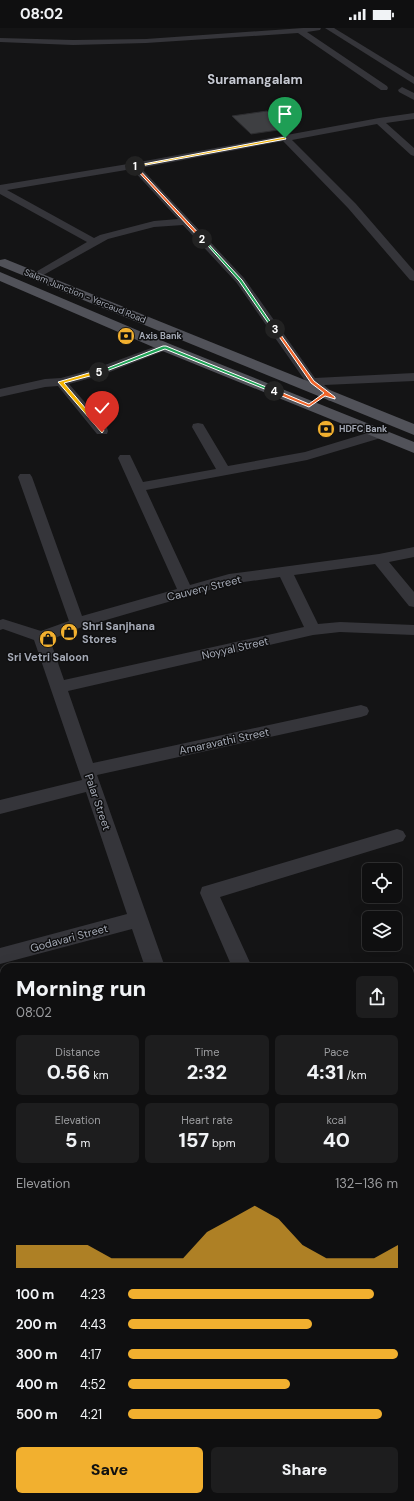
<!DOCTYPE html>
<meta charset="utf-8">
<style>
body{margin:0;font-family:"DM Sans",sans-serif;background:#1d1d1e;color:#f1f3f6;height:100vh;display:flex;flex-direction:column;font-size:15px;white-space:nowrap}
*{box-sizing:border-box;margin:0}
p{font-size:13px;color:#9b9c9f}
.icon{flex:none;width:22px;height:22px;fill:none;stroke:currentColor;stroke-width:2;stroke-linecap:round;stroke-linejoin:round}
.map{position:relative;flex:1;overflow:hidden}
.panel{position:absolute;left:0px;top:935px;width:414px;height:538px;display:flex;flex-direction:column;background:#0f0f10;border-radius:12px 12px 0 0;box-shadow:0 4px 16px #0002,0 0 0 1px #2f2f30}
.panel>*{flex:none}
.buttons{position:absolute;left:362px;top:835px;display:grid;gap:8px}
.buttons a{display:grid;place-items:center;width:40px;height:40px;border-radius:6px;background:#0f0f10;box-shadow:0 4px 16px #0002,0 0 0 1px #2f2f30;font-size:20px}
.pin{position:absolute;display:grid;place-items:center;width:34px;height:34px;color:#fff;margin:-41px -17px;border-radius:50% 50% 50% 0;rotate:-45deg;box-shadow:0 0 4px #0007}
.pin .icon{rotate:45deg}
.km{position:absolute;width:20px;height:20px;margin:-10px;border-radius:50%;background:#222;color:#fff;font-size:11px;line-height:20px;text-align:center}
.round{display:grid;place-items:center;flex:none;width:42px;height:42px;border-radius:6px;background:#1d1d1e}
.headline{display:flex;align-items:center;justify-content:space-between;height:68px;padding:0 16px}
h1{font-size:22px;font-weight:800;line-height:30px}
.figures{display:grid;grid-template-columns:repeat(3,1fr);gap:6px;height:68px;padding:4px 16px}
.figures div{display:grid;align-content:center;border-radius:6px;background:#1d1d1e;text-align:center}
.figures b{font-size:20px;font-weight:800}
.figures small{font-size:11px;font-weight:400}
.figures p{font-size:11px}
.chart{height:112px;padding:8px 16px}
.chart p{display:flex;justify-content:space-between}
.chart svg{width:100%;height:72px;margin-top:4px;fill:#f2b02f;opacity:.7}
.primary-button{display:flex;gap:8px;margin-top:auto;padding:8px 16px}
.primary-button a{flex:1;height:46px;border-radius:6px;background:#f2b02f;color:#111;font-size:16px;font-weight:800;line-height:46px;text-align:center}
.primary-button a+a{background:#1d1d1e;color:#f1f3f6}
ul{padding:0 16px;list-style:none;font-size:13px}
li{display:grid;grid-template-columns:64px 48px 1fr;align-items:center;height:30px}
li i{height:10px;border-radius:5px;background:#f2b02f}
.status{display:flex;justify-content:space-between;align-items:center;height:28px;padding:0 20px;background:#0f0f10;direction:ltr}
.status svg{height:11px;fill:currentColor}
.map>svg:first-child{display:block}
.building{fill:#3e3f42;stroke:#2e2e31}
.lines{fill:none;stroke-linecap:round;stroke-linejoin:round}
.street{fill:#35353a;fill-rule:evenodd}
.primary{fill:#515259;fill-rule:evenodd}
.split-1{fill:#f5b400;stroke:#fff}
.split-2{fill:#f0652b;stroke:#fff}
.split-3{fill:#22a559;stroke:#fff}
.split-4{fill:#f0652b;stroke:#fff}
.split-5{fill:#22a559;stroke:#fff}
.split-6{fill:#f5b400;stroke:#fff}
.labels{text-anchor:middle;stroke-width:3;stroke-linejoin:round;paint-order:stroke}
.far-street-label{font-size:9px;fill:#a5aab6;stroke:#0f0f10}
.far-poi-label{font-size:9px;font-weight:bold;fill:#a5aab6;stroke:#0f0f10;text-anchor:start}
.street-label{font-size:11px;fill:#a5aab6;stroke:#0f0f10}
.poi-label{font-size:11px;font-weight:bold;fill:#a5aab6;stroke:#0f0f10;text-anchor:start}
.far-district-label{font-size:13px;font-weight:bold;fill:#c6c9d2;stroke:#0f0f10}
</style>
<div class="status"><b>08:02</b><svg viewBox="0 0 49 12"><path d="M0 12V9h3v3zM5 12V6h3v6zM10 12V3h3v9zM15 12V0h3v12zM26 1h20v11H26zM47 4h2v5h-2z"/></svg></div>
<div class="map">
<svg width="414" height="1473" viewBox="0 0 414 1473">
<rect width="100%" height="100%" fill="#141415"/>
<path class="building" d="M267 83 285 101 251 106 232 88Z"/>
<g class="lines">
<g class="street">
<path d="M303 0H321L320 2 307 4 387 58 388 60 387 62H381L298 5 146 15 73 17 0 14V10L73 12 146 11Z"/>
<path d="M325 0H334L414 49V56Z"/>
<path d="M402 59 414 65V72L399 64 398 62Z"/>
<path d="M414 85V91L386 95 414 120V128L411 127 377 96 292 112 356 176 414 243V253L410 252 348 180 283 113 141 140 244 250 315 350 414 345V353L324 357 339 370 337 373H329L308 357 236 254 183 197 154 199 108 211 38 250 33 247 34 245 87 214 0 166V157L134 135 379 90ZM132 141 178 191 154 193 100 207 94 210 7 162Z"/>
<path d="M165 315 169 317 171 319 169 321 102 347 69 356 107 400 108 403 107 406H97L58 358 45 359 0 369V361L45 351 61 350 94 341Z"/>
<path d="M198 395 203 396 228 438 305 424 374 403H384L385 406 384 409 307 432 146 462 190 557 229 546 379 526 414 519V529L389 534 414 564V579L409 578 375 536 294 547 318 596 340 594 414 597V607L340 604 313 607 68 663 93 735 361 677 367 679 369 683 367 687 361 689 97 747 165 939H145L132 901 0 936V920L127 886 86 764 0 786V772L82 752 34 612 3 601 0 602V592L3 591 41 603 69 593 18 449 20 446H30L32 449 82 588 177 561 118 430 120 427H130L143 454 216 441 192 399 193 396ZM280 549 304 599 64 652 50 612 82 599 230 556Z"/>
<path d="M397 801 403 803 406 808 403 813 220 869 252 939H232L200 865 202 859Z"/>
<path d="M414 966V984L410 985V967Z"/>
<path d="M4 1101V1123L0 1125V1103Z"/>
<path d="M410 1207 414 1209V1243L410 1241Z"/>
<path d="M0 1409 4 1411V1457L0 1455Z"/>
<path d="M4 1458V1469H22V1473H0V1460Z"/>
<path d="M410 1458 414 1460V1473H393L392 1469H410Z"/>
<path d="M207 1469H233L234 1473H208Z"/>
<path d="M279 1469H315L313 1473H277Z"/>
</g>
<g class="primary">
<path d="M5 231 414 396V407L0 238V232Z"/>
<path d="M0 244 170 316 414 414V425L160 322 0 253Z"/>
</g>
</g>
<path class="split-1" d="M285 109 286 111 135 139 133 138Z"/>
<path class="split-2" d="M135 137 203 210V212H201L134 139Z"/>
<path class="split-3" d="M201 210H203L242 252 276 302H273L239 253Z"/>
<path class="split-4" d="M273 300H276L314 353 335 369V371L325 368 309 379 272 364V362H276L309 376 324 365 311 355Z"/>
<path class="split-5" d="M163 318H166L276 363 272 364 165 321 101 345 97 344Z"/>
<path class="split-6" d="M99 342 101 345 64 355 104 402 102 405 58 354Z"/>
<defs>
<symbol id="bank-disc" viewBox="-11 -11 22 22"><circle r="9.5" fill="#f2b02f" stroke="#0f0f10"/><path d="M-6-4H6V4H-6ZM0-2.3a2.3 2.3 0 1 0 0 4.6a2.3 2.3 0 1 0 0-4.6Z" fill="#111"/></symbol>
<symbol id="shop-disc" viewBox="-11 -11 22 22"><circle r="9.5" fill="#f2b02f" stroke="#0f0f10"/><path d="M-5-2.5h2.3a2.7 3.5 0 0 1 5.4 0H5L5.5 6h-11ZM-1.5-2.5h3a1.5 2.3 0 0 0-3 0Z" fill="#111"/></symbol>
</defs>
<g fill-rule="evenodd">
<use href="#bank-disc" x="116" y="298" width="20" height="20"/>
<use href="#bank-disc" x="316" y="391" width="20" height="20"/>
<use href="#shop-disc" x="59" y="594" width="20" height="20"/>
<use href="#shop-disc" x="38" y="601" width="20" height="20"/>
</g>
<g class="labels">
<g class="far-street-label">
<text transform="translate(85 268) rotate(22)" y="3">Salem Junction - Yercaud Road</text>
</g>
<g class="far-poi-label">
<text x="139" y="311">Axis Bank</text>
<text x="339" y="404">HDFC Bank</text>
</g>
<g class="street-label">
<text transform="translate(204 560) rotate(-14)" y="4">Cauvery Street</text>
<text transform="translate(235 620) rotate(-13)" y="4">Noyyal Street</text>
<text transform="translate(224 713) rotate(-12)" y="4">Amaravathi Street</text>
<text transform="translate(98 774) rotate(71)" y="4">Palar Street</text>
<text transform="translate(69 910) rotate(-15)" y="4">Godavari Street</text>
</g>
<g class="poi-label">
<text x="82" y="602">Shri Sanjhana<tspan x="82" dy="13">Stores</tspan></text>
<text x="48" y="633" text-anchor="middle">Sri Vetri Saloon</text>
</g>
<g class="far-district-label">
<text x="255" y="56">Suramangalam</text>
</g>
</g>
</svg>
<div class="buttons">
<a><svg class="icon" aria-label="locate" viewBox="0 0 24 24"><circle cx="12" cy="12" r="6"/><path d="M12 2v4M12 18v4M2 12h4M18 12h4"/></svg></a>
<a><svg class="icon" aria-label="layers" viewBox="0 0 24 24"><path d="M12 4l9 5-9 5-9-5zM3 14l9 5 9-5"/></svg></a>
</div>
<div class="pin" style="left:285px;top:110px;background:#1e9e55"><svg class="icon" aria-label="arrive" viewBox="0 0 24 24"><path d="M6 21V4h12l-3 4 3 4H6"/></svg></div>
<div class="pin" style="left:102px;top:404px;background:#d93025"><svg class="icon" aria-label="check" viewBox="0 0 24 24"><path d="M5 12l5 5 9-10"/></svg></div>
<b class="km" style="left:135px;top:138px">1</b>
<b class="km" style="left:202px;top:211px">2</b>
<b class="km" style="left:275px;top:301px">3</b>
<b class="km" style="left:274px;top:363px">4</b>
<b class="km" style="left:99px;top:344px">5</b>
<section class="panel">
<div class="headline"><div><h1>Morning run</h1><p>08:02</p></div><a class="round"><svg class="icon" aria-label="share" viewBox="0 0 24 24"><path d="M12 15V3M7 8l5-5 5 5M5 13v7h14v-7"/></svg></a></div>
<div class="figures">
<div><p>Distance</p><b>0.56<small> km</small></b></div>
<div><p>Time</p><b>2:32</b></div>
<div><p>Pace</p><b>4:31<small> /km</small></b></div>
</div>
<div class="figures">
<div><p>Elevation</p><b>5<small> m</small></b></div>
<div><p>Heart rate</p><b>157<small> bpm</small></b></div>
<div><p>kcal</p><b>40</b></div>
</div>
<div class="chart"><p><span>Elevation</span>132–136 m</p>
<svg viewBox="0 0 160 44" preserveAspectRatio="none"><path d="M0 44V30L10 30L20 30L30 30L40 38L50 38L60 38L70 38L80 22L90 14L100 6L110 14L120 30L130 38L140 38L150 38L160 30V44z"/></svg>
</div>
<ul>
<li><b>100 m</b>4:23<i style="width:91%"></i></li>
<li><b>200 m</b>4:43<i style="width:68%"></i></li>
<li><b>300 m</b>4:17<i style="width:100%"></i></li>
<li><b>400 m</b>4:52<i style="width:60%"></i></li>
<li><b>500 m</b>4:21<i style="width:94%"></i></li>
</ul>
<div class="primary-button"><a>Save</a><a>Share</a></div>
</section>
</div>
